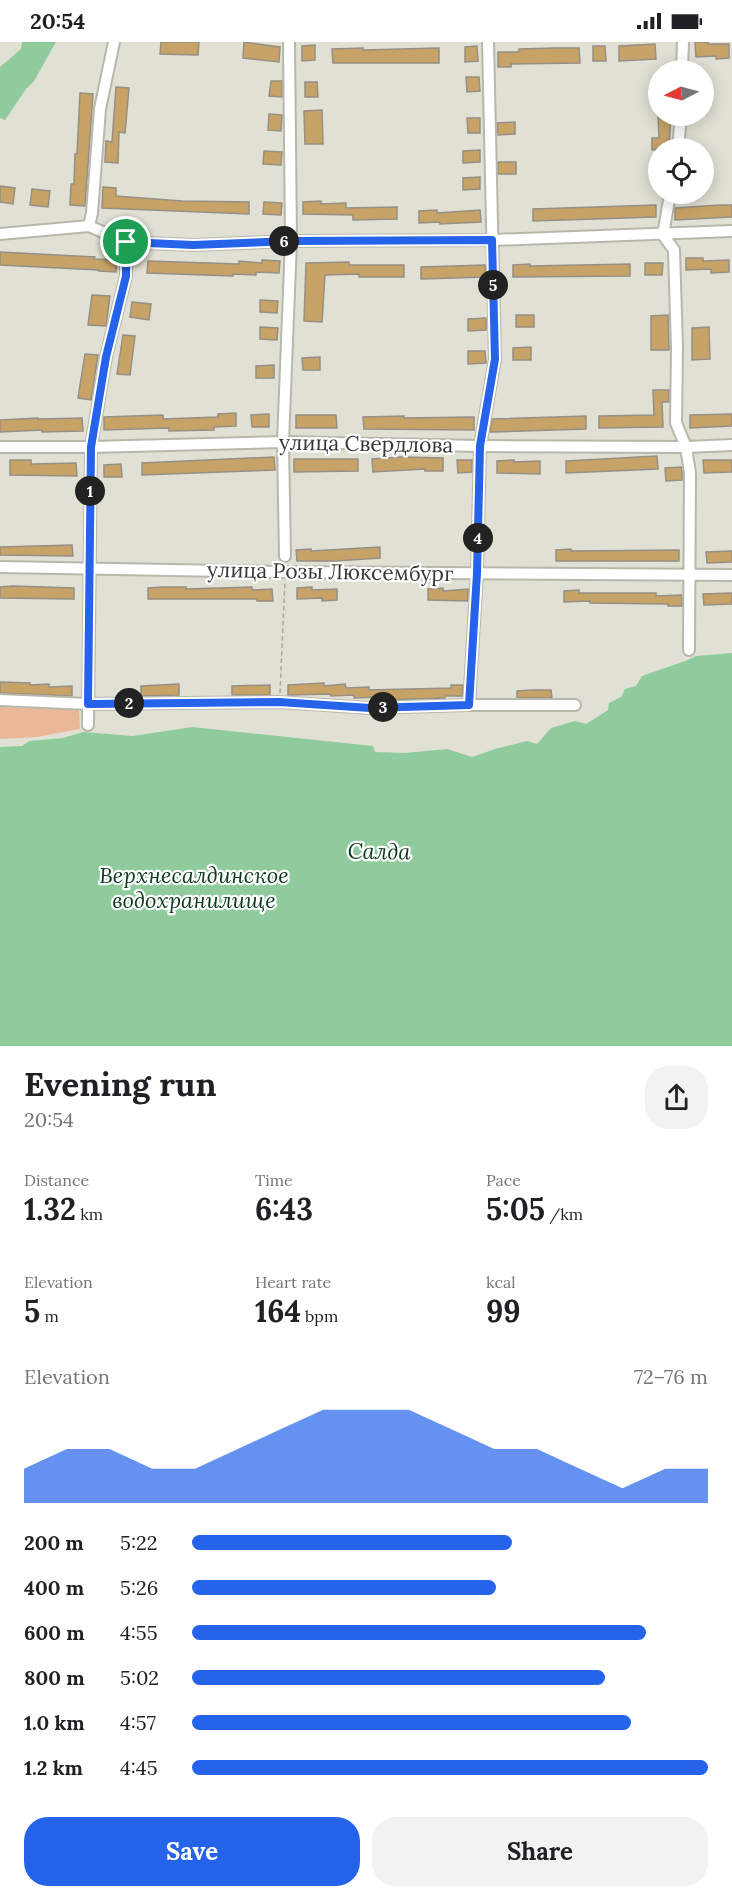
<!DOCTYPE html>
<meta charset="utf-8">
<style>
body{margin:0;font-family:Lora,serif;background:#f2f2f2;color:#202124;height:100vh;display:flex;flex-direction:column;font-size:22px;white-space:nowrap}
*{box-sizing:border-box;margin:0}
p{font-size:20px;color:#757577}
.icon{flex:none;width:33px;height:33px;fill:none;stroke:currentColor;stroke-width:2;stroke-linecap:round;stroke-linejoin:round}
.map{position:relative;height:1004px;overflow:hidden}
.drawer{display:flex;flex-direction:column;background:#fff;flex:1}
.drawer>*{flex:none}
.needle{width:39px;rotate:264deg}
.tools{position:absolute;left:648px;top:18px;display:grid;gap:12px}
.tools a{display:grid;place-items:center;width:66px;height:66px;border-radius:50%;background:#fff;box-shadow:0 3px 15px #0003;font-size:30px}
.pin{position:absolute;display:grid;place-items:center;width:51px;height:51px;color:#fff;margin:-26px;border:3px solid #fff;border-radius:50%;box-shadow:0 2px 6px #0007}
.km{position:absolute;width:30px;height:30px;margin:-15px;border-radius:50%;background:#222;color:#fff;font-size:16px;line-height:30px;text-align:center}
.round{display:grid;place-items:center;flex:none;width:63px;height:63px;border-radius:24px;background:#f2f2f2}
.overview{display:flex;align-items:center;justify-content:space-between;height:102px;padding:0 24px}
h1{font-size:33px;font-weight:700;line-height:45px}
.metrics{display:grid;grid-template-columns:repeat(3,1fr);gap:9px;height:102px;padding:6px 24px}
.metrics div{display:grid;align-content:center}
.metrics b{font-size:30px;font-weight:700}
.metrics small{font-size:16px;font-weight:400}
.metrics p{font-size:16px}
.chart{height:168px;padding:12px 24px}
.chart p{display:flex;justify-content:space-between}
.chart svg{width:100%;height:108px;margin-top:6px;fill:#2563eb;opacity:.7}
.action{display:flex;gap:12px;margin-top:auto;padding:12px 24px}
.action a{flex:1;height:69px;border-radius:24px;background:#2563eb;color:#fff;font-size:24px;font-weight:700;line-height:69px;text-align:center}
.action a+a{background:#f2f2f2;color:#202124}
ul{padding:0 24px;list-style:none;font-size:20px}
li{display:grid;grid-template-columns:96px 72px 1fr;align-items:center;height:45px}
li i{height:15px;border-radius:8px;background:#2563eb}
.status{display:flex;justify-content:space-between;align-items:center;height:42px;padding:0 30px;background:#fff;direction:ltr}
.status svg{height:16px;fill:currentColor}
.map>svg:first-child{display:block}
.green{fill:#eab897}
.water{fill:#90cb9e}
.building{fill:#c8a367;stroke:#958f85;stroke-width:1.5}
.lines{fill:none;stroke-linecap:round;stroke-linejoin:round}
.minor-casing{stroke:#b8b7ac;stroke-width:14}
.path{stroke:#aaa99f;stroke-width:1.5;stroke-dasharray:4.5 3;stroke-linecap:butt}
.minor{stroke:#fff;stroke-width:10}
.route-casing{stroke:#fff;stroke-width:12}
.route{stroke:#2563eb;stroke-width:8}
.labels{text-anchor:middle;stroke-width:4.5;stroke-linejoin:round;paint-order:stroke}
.street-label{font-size:21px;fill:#393934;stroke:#fff}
.water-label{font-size:22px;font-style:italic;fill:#0d3b1d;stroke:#fff}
</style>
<div class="status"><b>20:54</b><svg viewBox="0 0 49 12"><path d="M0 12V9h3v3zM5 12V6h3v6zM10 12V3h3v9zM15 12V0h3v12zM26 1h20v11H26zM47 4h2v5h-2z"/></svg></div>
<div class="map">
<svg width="732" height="1004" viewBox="0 0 732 1004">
<rect width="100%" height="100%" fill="#e1e0d4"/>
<path class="green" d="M0 665 79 667 80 687 37 695 0 697Z"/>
<g class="water">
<path d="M22 0H56L34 39 26 47 5 78 0 76V25L21 7Z"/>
<path d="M732 611V1004H0V705L22 704 29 699 63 696 83 690 133 694 192 685 373 704 375 710 405 711 447 707 472 715 495 707 527 699 537 702 551 686 575 679 586 682 608 668 609 661 621 655 625 647 636 644 642 634 688 618 696 614Z"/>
</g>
<g class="building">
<path d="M161 0H199L198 13 160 12Z"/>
<path d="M244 0 280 5 279 20 243 16Z"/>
<path d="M695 0H708V2H729V16L716 17V14L696 15Z"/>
<path d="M655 2 656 17 619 19V4Z"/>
<path d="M315 3V18L302 19V4Z"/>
<path d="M477 4 478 19 465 20V5Z"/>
<path d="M593 4H605L606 19H593Z"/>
<path d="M363 6V8L439 6V21H333L332 7Z"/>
<path d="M554 6H579L580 21 511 22V25H498V10H519V7Z"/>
<path d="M466 35H479L480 49 467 50Z"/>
<path d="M271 39H282V55L269 54Z"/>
<path d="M305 40H317L318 55H305Z"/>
<path d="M116 45 129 46 125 91 119 90 118 121 105 120 106 99 112 100Z"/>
<path d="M80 51 93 52 85 164 70 163 71 142H74L75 112H77Z"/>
<path d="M322 68 323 102H305L304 69Z"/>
<path d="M269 72 282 73 281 89 268 88Z"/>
<path d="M658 74H671L669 106 652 108V96H659Z"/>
<path d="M467 76H480V91H468Z"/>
<path d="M515 80V92L498 93 497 81Z"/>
<path d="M480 108V120L463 121V109Z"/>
<path d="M264 109 282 110 281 123 263 122Z"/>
<rect x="498" y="120" width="18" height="12"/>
<path d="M480 135V147L463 148V136Z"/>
<path d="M0 144 15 146 13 162 0 160Z"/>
<path d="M103 145 116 146V154L182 159 249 160V172L102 166Z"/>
<path d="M32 147 50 149 48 165 30 163Z"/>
<path d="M321 159V162L346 161V166L397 165V177L353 178V173L303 172V160Z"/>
<path d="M264 160 282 161 281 173 263 172Z"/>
<path d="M656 163V175L533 179V167Z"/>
<path d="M719 163H732V175L675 178V166Z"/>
<path d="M437 168V171L480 168 481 180 440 182V180L419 181V169Z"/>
<path d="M0 210 95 215 94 217 117 218 116 230 99 229V228L0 223Z"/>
<path d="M686 216H703V219L729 218V230L711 231V227L686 228Z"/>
<path d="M262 218 280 219 279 231 256 230V233L233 232V234L147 231 148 219 239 222V219L262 221Z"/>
<path d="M349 220V223H404V235H359V232L325 233 322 280 304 279 306 221Z"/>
<path d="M645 221H663L662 233H645Z"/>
<path d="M530 222V224L630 222V234L513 235V223Z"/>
<path d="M485 223 486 235 421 237V225Z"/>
<path d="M92 253 110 254 106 284 88 283Z"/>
<path d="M260 258 278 259 277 271 260 270Z"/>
<path d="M132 260 151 262 149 278 130 275Z"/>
<rect x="516" y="273" width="18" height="12"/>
<path d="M668 273 669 308H651V274Z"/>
<path d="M486 276V288L468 289V277Z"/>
<path d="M260 285 278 286 277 298 260 297Z"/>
<path d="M709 285 710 317 692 318V286Z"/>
<path d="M123 293 135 294 130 333 117 332Z"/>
<path d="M531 305V318H513V306Z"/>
<path d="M468 309H485L486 321 468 322Z"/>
<path d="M85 312 98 313 91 358 78 356Z"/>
<path d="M320 315V328H303L302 316Z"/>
<path d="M274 323V336H256V324Z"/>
<path d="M653 348H669V360H662L663 385 599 386V374L654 373Z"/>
<path d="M236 371V384L214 385V388L169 389V386L104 388V375L163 373V377L218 375V372Z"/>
<path d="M269 372V385H252L251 373Z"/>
<path d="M732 372V384L690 386V373Z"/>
<path d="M296 373H336L337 386H296Z"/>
<path d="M404 374V376L474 375V388L364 387 363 375Z"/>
<path d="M586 374V387L490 390 492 377Z"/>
<path d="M38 376V377L82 376 83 389 42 390V388L0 390V378Z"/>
<path d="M657 414 658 427 566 431V419Z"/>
<path d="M274 415 275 428 142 433V421Z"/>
<path d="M401 415 443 416V429H425V427L373 430 372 417Z"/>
<path d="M294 417H358V429L294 430Z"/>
<path d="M10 418H31V422L76 421 77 434 10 433Z"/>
<path d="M457 418H472V430L458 431Z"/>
<path d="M514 418V420L540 419V432L497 431V419Z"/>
<path d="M703 418H732V430L704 431Z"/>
<path d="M121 422 122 435H104V423Z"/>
<path d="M682 425V438L666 439 665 426Z"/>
<path d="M72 503 73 514 0 513V505Z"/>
<path d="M380 505V516L335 519H297L296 508 311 507V509Z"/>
<path d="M571 507V509L679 508V519H556V508Z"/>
<path d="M732 509V520L707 521 706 510Z"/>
<path d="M13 544 74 546V557L0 556V545Z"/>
<path d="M163 545H186V547L252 545V548L272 547 273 559H257V557H148V546Z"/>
<path d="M312 545V548L337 547V558L322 559V556L297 557V546Z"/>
<path d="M443 546V549L468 547V559L428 558V547Z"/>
<path d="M579 548V551H656V554L682 553V564H668V562L590 561V559L564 560V549Z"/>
<path d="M732 551V562L704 563 703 552Z"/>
<path d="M0 640 30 641V643L49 642V645L72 644V654L0 651Z"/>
<path d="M324 641V644L345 642 346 646 369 645V648L451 646V643H463L462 654H445V656L381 658 380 655 354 656V653L331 654 330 652 288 653V643Z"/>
<path d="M179 642V653L141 654V644Z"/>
<path d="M270 643V653H232V644Z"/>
<path d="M532 648H551L552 656H517V649Z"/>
</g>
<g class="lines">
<defs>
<g id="minor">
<path d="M682 28 683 0"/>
<path d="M678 106 681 74"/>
<path d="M670 152 663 193 674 208 677 306 676 381 686 405 690 431 689 608"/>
<path d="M89 184 92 171 100 67 114 0"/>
<path d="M0 192 89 184 126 200 193 203 291 199 492 198 732 189"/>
<path d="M0 405H91L283 400 480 404 686 405 732 403"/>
<path d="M285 514 283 400 291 199 289 0"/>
<path d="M0 525 285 530 732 533"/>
<path d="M0 658 88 662 279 660 370 666 469 663H575"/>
<path d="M469 663 477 531 480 404 495 317 488 0"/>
<path d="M88 683 91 405 106 315 126 234V200"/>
</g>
</defs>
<use href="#minor" class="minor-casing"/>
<path class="path" d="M280 651 285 538"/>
<use href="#minor" class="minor"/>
</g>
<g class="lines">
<defs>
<path id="route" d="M492 198 495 317 480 404 477 531 469 663 370 666 279 660 88 662 91 405 106 315 126 234V200L193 203 291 199Z"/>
</defs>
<use href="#route" class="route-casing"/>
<use href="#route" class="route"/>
</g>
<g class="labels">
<g class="street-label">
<text transform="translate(366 402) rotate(1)" y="7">улица Свердлова</text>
<text transform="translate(330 530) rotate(1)" y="7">улица Розы Люксембург</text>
</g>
<g class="water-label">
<text transform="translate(379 809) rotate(1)" y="8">Салда</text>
<text x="194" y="841">Верхнесалдинское<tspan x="194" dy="25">водохранилище</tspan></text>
</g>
</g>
</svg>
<div class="tools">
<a><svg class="needle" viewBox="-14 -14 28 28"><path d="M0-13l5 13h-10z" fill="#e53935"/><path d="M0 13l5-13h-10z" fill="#757577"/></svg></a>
<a><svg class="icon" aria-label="locate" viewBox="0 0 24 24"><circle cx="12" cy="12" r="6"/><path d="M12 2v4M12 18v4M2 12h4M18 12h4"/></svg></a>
</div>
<div class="pin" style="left:126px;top:200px;background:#1e9e55"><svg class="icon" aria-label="arrive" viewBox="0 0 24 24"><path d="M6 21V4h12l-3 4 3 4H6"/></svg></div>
<b class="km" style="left:90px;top:449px">1</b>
<b class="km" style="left:129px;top:661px">2</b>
<b class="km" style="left:383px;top:665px">3</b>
<b class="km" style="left:478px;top:496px">4</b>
<b class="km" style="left:493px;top:243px">5</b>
<b class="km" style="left:284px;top:199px">6</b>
</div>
<section class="drawer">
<div class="overview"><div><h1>Evening run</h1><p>20:54</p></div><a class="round"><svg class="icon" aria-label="share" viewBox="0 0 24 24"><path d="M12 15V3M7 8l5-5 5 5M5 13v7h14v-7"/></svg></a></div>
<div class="metrics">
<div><p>Distance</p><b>1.32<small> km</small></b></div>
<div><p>Time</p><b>6:43</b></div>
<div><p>Pace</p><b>5:05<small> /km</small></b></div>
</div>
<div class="metrics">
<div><p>Elevation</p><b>5<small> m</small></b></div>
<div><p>Heart rate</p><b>164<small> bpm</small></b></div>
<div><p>kcal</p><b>99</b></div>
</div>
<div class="chart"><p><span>Elevation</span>72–76 m</p>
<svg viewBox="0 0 160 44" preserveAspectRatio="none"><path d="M0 44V30L10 22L20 22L30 30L40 30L50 22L60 14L70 6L80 6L90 6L100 14L110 22L120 22L130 30L140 38L150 30L160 30V44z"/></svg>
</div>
<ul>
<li><b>200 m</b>5:22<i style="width:62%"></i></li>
<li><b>400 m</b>5:26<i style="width:59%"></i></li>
<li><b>600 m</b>4:55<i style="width:88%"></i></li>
<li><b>800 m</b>5:02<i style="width:80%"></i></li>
<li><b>1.0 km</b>4:57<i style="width:85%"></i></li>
<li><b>1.2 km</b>4:45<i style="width:100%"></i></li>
</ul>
<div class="action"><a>Save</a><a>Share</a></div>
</section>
